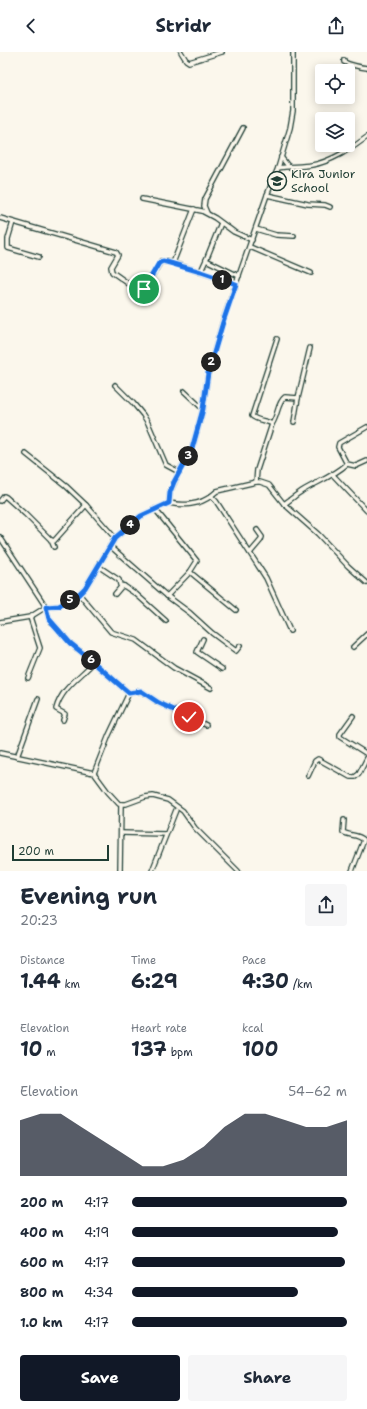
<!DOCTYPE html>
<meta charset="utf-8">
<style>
body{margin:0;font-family:"Shantell Sans",sans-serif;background:#f6f6f7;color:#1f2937;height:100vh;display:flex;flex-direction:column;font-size:15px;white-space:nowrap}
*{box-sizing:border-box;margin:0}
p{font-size:13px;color:#747a83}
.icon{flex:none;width:22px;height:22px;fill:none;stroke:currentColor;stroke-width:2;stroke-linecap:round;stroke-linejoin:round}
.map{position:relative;height:819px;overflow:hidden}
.panel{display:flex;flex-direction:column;background:#fff;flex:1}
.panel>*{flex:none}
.controls{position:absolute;left:315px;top:12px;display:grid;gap:8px}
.controls a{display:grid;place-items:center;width:40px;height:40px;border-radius:4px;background:#fff;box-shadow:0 2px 10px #0003;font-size:20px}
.scale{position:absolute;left:12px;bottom:10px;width:97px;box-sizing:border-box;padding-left:4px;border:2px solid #1f3d34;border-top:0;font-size:11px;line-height:14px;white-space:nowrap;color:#1f3d34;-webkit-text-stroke:3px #fbf7ec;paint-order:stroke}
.pin{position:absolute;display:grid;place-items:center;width:34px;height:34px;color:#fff;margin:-17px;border:2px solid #fff;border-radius:50%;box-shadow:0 1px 4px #0007}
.km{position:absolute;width:20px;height:20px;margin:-10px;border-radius:50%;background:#222;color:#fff;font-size:11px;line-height:20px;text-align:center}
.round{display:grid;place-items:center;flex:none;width:42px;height:42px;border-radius:4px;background:#f6f6f7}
.overview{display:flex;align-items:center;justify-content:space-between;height:68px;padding:0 20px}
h1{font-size:22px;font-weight:700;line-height:30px}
.figures{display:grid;grid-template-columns:repeat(3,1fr);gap:6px;height:68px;padding:4px 20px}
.figures div{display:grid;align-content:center}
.figures b{font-size:20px;font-weight:700}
.figures small{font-size:11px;font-weight:400}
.figures p{font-size:11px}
.chart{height:112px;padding:8px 20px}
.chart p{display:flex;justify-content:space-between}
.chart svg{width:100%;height:72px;margin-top:4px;fill:#111827;opacity:.7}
.primary-button{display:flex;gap:8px;margin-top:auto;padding:8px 20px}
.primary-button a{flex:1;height:46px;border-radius:4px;background:#111827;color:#fff;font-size:16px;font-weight:700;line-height:46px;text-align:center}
.primary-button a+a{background:#f6f6f7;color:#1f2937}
ul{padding:0 20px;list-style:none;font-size:13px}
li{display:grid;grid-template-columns:64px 48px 1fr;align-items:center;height:30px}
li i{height:10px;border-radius:5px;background:#111827}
header{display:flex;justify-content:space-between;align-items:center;height:52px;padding:0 20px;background:#fff;font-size:18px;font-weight:700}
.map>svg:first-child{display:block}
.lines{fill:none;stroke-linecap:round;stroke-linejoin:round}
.street-casing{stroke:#1f3d34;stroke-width:6}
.street{stroke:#fbf7ec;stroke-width:3.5}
.route-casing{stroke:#fff;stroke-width:8}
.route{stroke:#1a73e8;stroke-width:5}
.labels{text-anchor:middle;stroke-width:3.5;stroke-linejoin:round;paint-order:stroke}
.poi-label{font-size:12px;fill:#1f3d34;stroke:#fbf7ec;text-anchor:start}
</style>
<header><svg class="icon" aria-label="back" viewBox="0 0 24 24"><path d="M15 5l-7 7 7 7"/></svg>Stridr<svg class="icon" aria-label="share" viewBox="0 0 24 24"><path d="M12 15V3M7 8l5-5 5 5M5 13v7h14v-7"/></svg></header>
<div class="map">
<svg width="367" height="819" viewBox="0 0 367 819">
<rect width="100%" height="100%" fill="#fbf7ec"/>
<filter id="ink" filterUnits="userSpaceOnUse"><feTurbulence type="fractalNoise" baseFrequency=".025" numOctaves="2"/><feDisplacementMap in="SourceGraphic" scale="8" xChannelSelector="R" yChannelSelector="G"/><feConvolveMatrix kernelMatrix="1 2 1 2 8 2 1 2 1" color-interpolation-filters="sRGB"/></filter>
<g filter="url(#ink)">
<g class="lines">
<defs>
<g id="street">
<path d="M181 0 186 8 189 10 222 0"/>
<path d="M344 8V10C351 13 359 15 367 16"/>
<path d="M281 105 288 114"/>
<path d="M278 116C289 114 300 115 312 113 330 110 353 96 367 85"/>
<path d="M267 143 308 152 325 153 330 155"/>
<path d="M142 147 202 159 215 166 234 180 252 188"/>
<path d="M207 161 204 154 205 147 243 76"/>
<path d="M0 166 116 200 118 203 111 215 112 220 136 237 141 239 144 237 161 209 173 211 194 157"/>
<path d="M13 170 8 187V196L39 205"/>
<path d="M221 171 206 208 239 224"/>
<path d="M256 177 276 183 294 184"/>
<path d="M250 195 311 221"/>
<path d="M173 211 236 232"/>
<path d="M201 219 206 208"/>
<path d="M115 333 133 351 143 363 148 371 166 413 179 420"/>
<path d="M184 339 203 357"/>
<path d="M294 370 298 346"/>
<path d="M272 372C266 368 257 369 252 364L277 287"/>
<path d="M26 402 66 434 86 453 115 486"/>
<path d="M347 412 356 414 367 409"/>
<path d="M333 423 367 459"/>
<path d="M256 430 257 418 272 372C278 364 277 351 285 345L298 346 310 296"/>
<path d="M211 444 217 439 256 430H260L269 433 284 452 318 482 348 514 367 531"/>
<path d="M0 449 4 444 6 445 25 462 51 488 54 489 86 453"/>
<path d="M169 451 170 440 179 420 192 397 203 357 208 321 223 269 267 143 278 116 290 76 293 59V0"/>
<path d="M284 452C290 448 296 443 302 439 317 430 334 424 347 412L338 395 339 391 367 375"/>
<path d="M155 457 197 509 190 520 167 544"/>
<path d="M0 485 46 555 49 567 70 591 85 603 129 641 141 639 159 651 206 673"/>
<path d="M51 488 54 495"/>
<path d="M110 494 167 544 190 561 212 581 236 599 240 594"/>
<path d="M250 501 261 488 262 485 257 478"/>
<path d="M98 514 119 528 120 533 124 534 121 535 115 542"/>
<path d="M190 520 236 558"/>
<path d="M124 534 136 542 166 569"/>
<path d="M79 542 111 580 136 588 174 616 211 636"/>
<path d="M0 570 30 565 46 555 59 554 77 544 85 536 115 486 141 464 169 451C183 454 200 453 211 444L216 449 266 526 290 579"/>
<path d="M203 587 197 600 222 617"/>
<path d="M353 595 367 582"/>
<path d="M28 626 40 596 30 565"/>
<path d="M353 664 340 682V685L367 702"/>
<path d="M63 668 65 662 56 657C61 637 80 625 93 611"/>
<path d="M0 701 94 721 108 740 119 752H126L145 745 153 744 168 748 183 759 195 776 238 819"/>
<path d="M17 705 38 647"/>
<path d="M94 721 109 683 129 641"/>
<path d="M308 724 315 709 318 707 350 725H355L359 722 367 706"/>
<path d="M344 768 343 780C349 784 358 782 364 788L352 819"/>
<path d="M121 781 166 782"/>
<path d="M120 819 121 752"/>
<path d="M152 819 176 758"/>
</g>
</defs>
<use href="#street" class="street-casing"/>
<use href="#street" class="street"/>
</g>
</g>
<g class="lines" filter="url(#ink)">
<defs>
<path id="route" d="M144 237 159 211 163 209 201 220 236 232 223 270 208 321 203 357 192 397 174 430 170 440 169 451 141 464 115 486 85 536 77 544 59 554 46 555 49 567 70 591 85 603 129 641 141 639 159 651 189 665"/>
</defs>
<use href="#route" class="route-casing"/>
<use href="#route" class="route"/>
</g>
<defs>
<symbol id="school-ring" viewBox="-11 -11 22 22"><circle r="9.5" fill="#fbf7ec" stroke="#1f3d34" stroke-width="1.5"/><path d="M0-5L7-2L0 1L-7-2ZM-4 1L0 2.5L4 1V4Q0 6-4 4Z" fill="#1f3d34"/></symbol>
</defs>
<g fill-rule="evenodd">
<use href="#school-ring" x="266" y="118" width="22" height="22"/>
</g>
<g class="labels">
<g class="poi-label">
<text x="291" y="126">Kira Junior<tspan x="291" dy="14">School</tspan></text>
</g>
</g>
</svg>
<div class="controls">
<a><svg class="icon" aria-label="locate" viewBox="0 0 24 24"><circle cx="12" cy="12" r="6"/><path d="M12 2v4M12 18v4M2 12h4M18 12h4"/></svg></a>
<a><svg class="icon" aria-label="layers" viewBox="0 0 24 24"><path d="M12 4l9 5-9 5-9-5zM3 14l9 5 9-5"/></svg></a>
</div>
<div class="scale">200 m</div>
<div class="pin" style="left:144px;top:237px;background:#1e9e55"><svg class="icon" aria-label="arrive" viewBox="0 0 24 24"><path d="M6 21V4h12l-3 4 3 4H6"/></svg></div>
<div class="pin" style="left:189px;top:665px;background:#d93025"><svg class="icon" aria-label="check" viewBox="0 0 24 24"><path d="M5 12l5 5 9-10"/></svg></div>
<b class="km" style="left:222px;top:228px">1</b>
<b class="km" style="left:211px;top:310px">2</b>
<b class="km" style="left:188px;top:404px">3</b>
<b class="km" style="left:130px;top:473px">4</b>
<b class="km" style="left:70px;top:548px">5</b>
<b class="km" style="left:91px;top:608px">6</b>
</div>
<section class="panel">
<div class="overview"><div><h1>Evening run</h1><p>20:23</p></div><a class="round"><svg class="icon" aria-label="share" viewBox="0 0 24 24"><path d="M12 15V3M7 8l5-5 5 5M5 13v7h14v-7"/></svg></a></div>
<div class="figures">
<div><p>Distance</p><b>1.44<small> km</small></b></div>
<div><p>Time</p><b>6:29</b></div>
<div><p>Pace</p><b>4:30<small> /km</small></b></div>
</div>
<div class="figures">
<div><p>Elevation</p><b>10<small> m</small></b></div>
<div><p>Heart rate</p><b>137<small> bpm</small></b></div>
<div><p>kcal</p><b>100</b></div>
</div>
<div class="chart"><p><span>Elevation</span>54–62 m</p>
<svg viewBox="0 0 160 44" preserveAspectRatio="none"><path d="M0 44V10L10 6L20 6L30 14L40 22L50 30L60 38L70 38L80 34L90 26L100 14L110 6L120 6L130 10L140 14L150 14L160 10V44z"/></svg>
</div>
<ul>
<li><b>200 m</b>4:17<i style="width:100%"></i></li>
<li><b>400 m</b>4:19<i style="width:96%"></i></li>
<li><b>600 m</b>4:17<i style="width:99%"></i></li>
<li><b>800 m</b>4:34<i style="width:77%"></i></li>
<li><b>1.0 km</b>4:17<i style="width:100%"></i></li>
</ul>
<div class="primary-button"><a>Save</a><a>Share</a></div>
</section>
